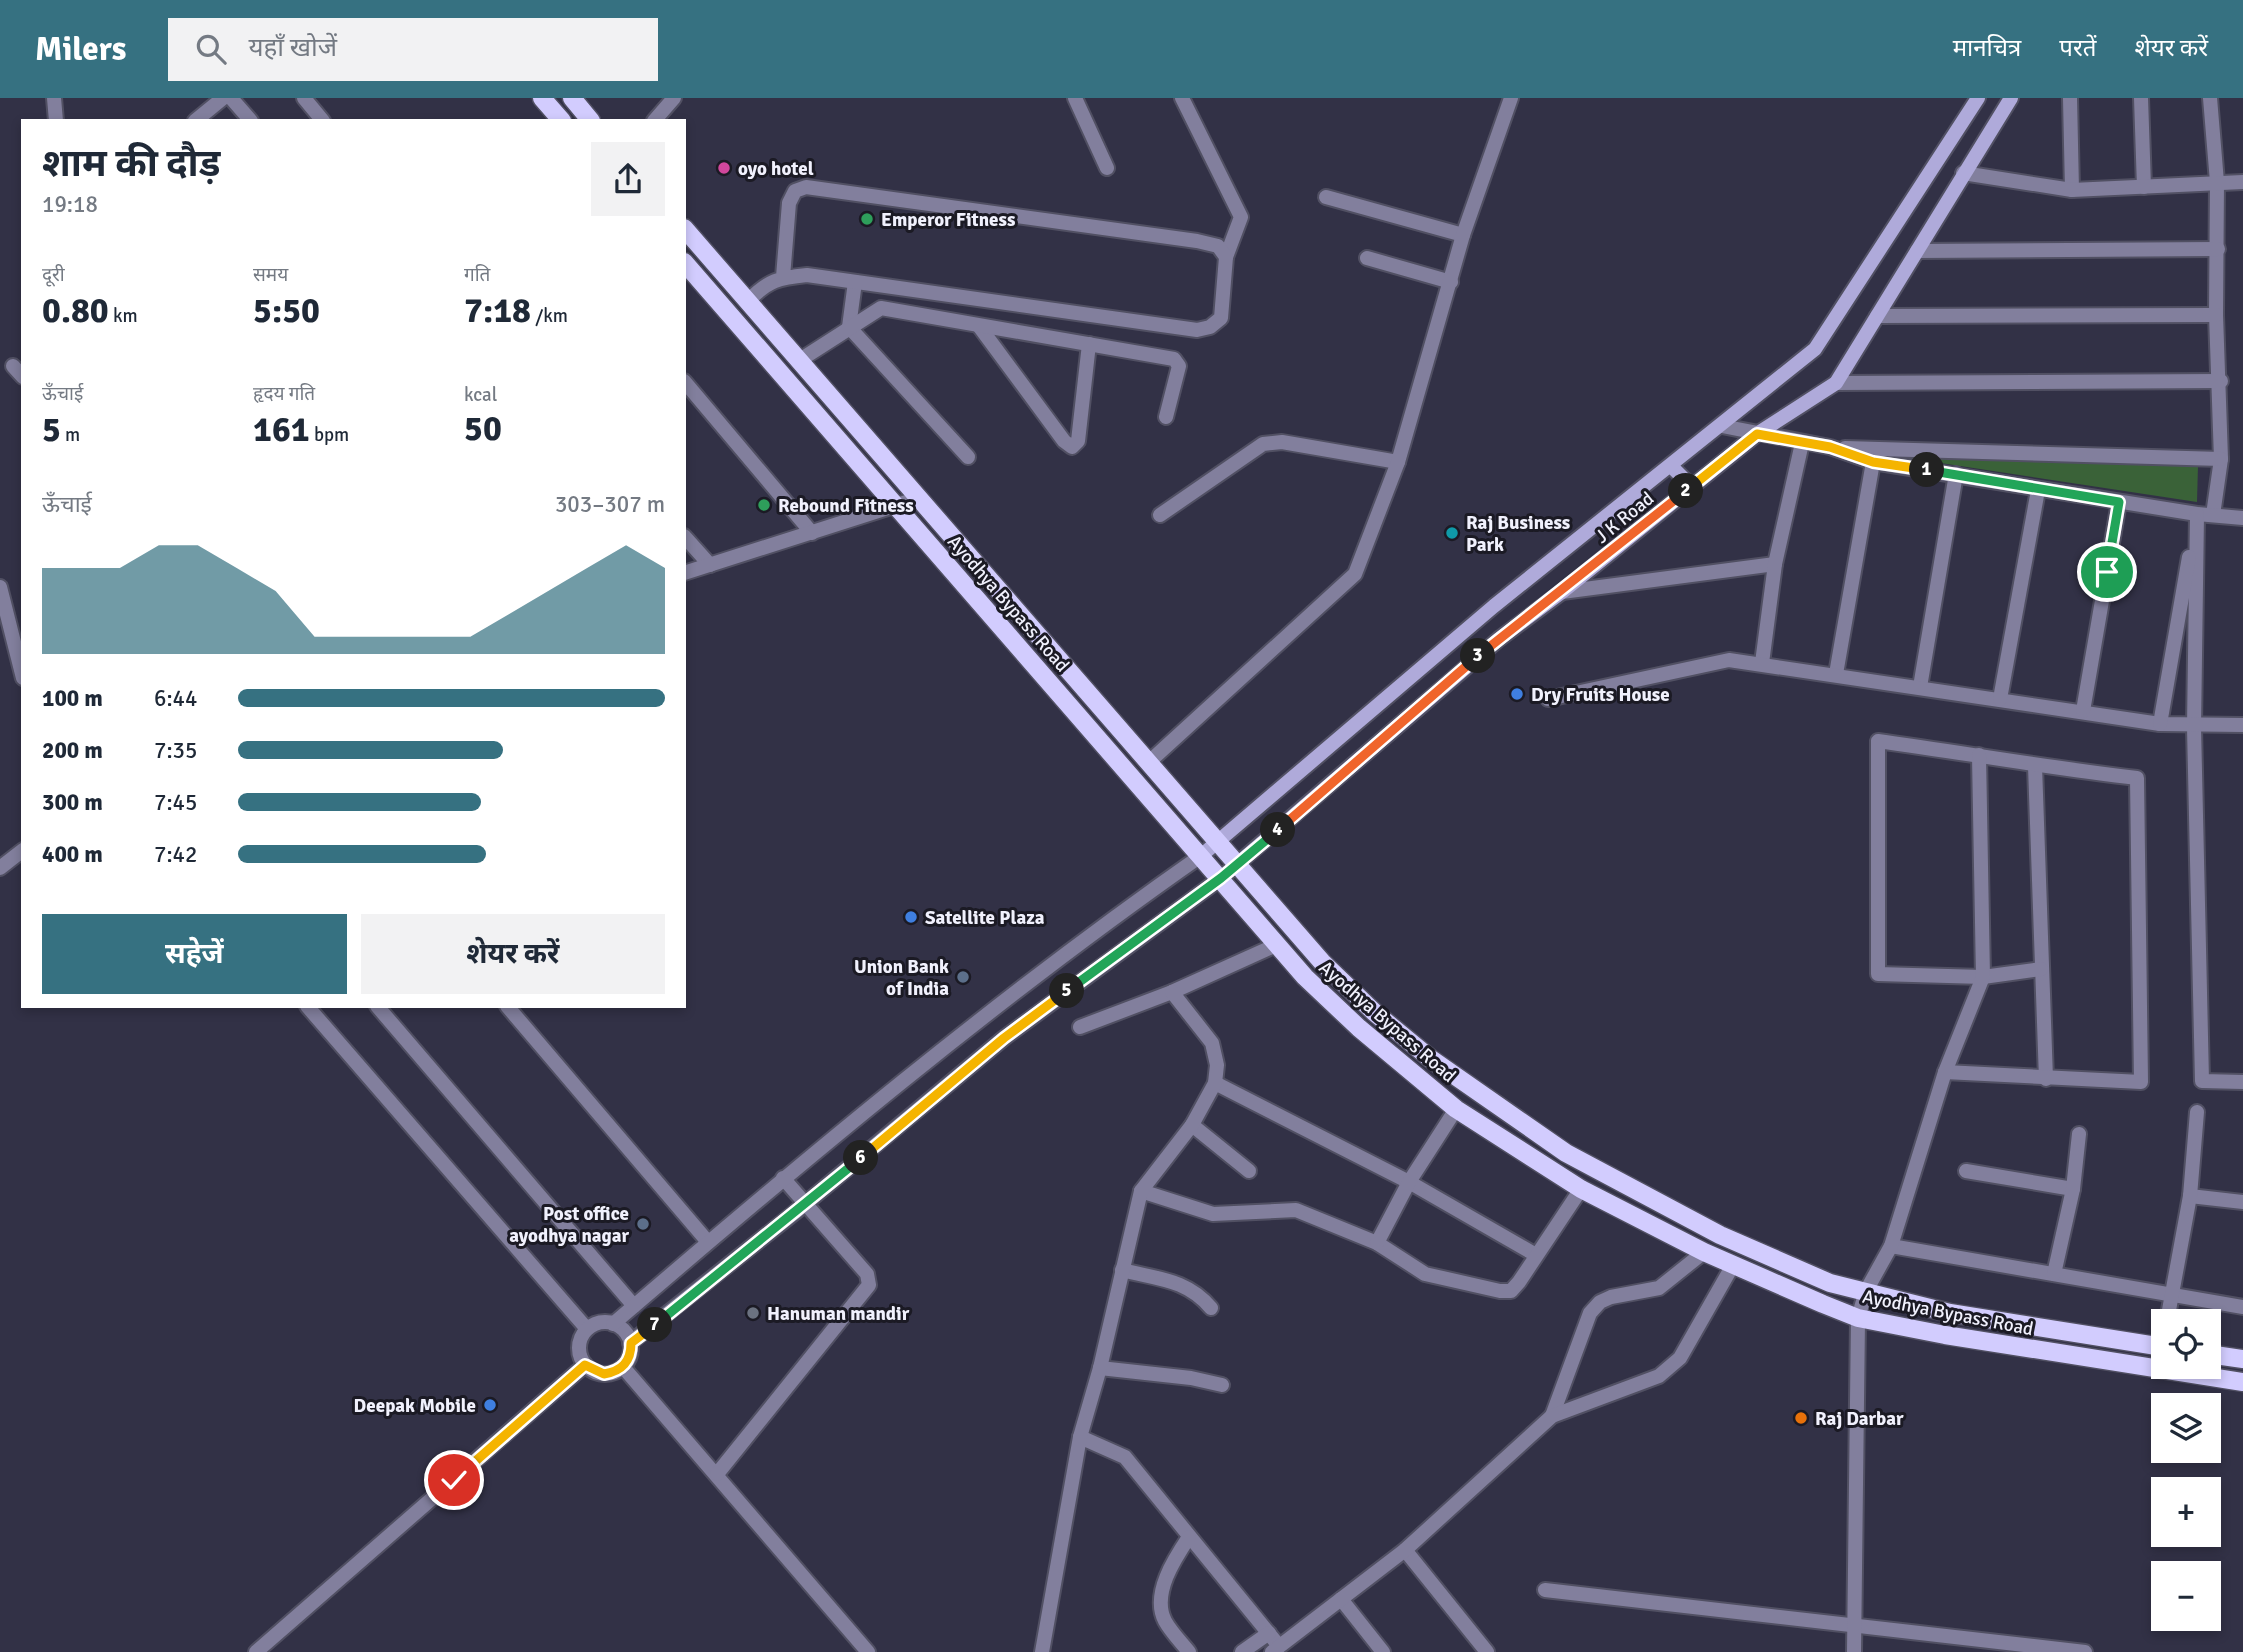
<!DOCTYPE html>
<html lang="hi">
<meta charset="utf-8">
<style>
body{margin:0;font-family:Signika,"Noto Sans Devanagari",sans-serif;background:#f2f2f3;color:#1f2937;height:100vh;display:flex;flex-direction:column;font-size:26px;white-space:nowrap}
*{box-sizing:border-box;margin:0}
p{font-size:23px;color:#747a83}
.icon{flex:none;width:38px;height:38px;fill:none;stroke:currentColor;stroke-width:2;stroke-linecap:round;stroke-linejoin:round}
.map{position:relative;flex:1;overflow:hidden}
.details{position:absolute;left:21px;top:21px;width:665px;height:889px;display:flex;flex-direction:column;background:#fff;border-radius:0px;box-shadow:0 4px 10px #0003}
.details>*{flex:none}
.tools{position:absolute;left:2151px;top:1211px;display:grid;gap:14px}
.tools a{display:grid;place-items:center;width:70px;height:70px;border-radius:0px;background:#fff;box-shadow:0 4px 10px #0003;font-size:35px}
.pin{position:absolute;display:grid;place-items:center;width:60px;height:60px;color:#fff;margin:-30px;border:4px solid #fff;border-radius:50%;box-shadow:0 2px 7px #0007}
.km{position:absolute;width:35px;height:35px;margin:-18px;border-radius:50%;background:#222;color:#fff;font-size:19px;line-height:35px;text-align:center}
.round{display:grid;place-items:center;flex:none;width:74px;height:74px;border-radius:0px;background:#f2f2f3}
.head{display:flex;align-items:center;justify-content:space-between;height:119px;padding:0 21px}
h1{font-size:38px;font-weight:700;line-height:52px}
.metrics{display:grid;grid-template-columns:repeat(3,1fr);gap:10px;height:119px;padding:7px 21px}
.metrics div{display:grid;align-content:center}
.metrics b{font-size:35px;font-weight:700}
.metrics small{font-size:19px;font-weight:400}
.metrics p{font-size:19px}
.chart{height:196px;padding:14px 21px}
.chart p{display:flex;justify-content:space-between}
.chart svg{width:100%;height:126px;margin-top:7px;fill:#367181;opacity:.7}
.primary-button{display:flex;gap:14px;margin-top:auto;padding:14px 21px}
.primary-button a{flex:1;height:80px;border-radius:0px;background:#367181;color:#fff;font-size:28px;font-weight:700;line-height:80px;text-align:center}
.primary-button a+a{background:#f2f2f3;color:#1f2937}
ul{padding:0 21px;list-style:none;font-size:23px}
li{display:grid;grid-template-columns:112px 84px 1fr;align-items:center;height:52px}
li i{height:18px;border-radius:9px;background:#367181}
header{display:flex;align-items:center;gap:42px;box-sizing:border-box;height:98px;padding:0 35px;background:#367181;color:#fff}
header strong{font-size:33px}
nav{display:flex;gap:38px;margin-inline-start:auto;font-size:24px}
.search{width:490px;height:63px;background:#f2f2f3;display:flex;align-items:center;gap:18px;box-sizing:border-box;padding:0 24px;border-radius:0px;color:#747a83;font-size:26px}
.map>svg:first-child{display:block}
.green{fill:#3a6238}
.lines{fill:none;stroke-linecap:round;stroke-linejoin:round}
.minor-casing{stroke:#515063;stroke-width:18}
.tertiary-casing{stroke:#515063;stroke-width:18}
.secondary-casing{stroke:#515063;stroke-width:18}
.primary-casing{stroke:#515063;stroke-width:21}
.minor{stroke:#827f9d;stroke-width:14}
.tertiary{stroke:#827f9d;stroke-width:14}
.secondary{stroke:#afaada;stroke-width:14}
.primary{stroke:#d2ccfe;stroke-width:18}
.split-1-casing{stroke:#fff;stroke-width:14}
.split-2-casing{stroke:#fff;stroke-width:14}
.split-3-casing{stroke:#fff;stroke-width:14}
.split-4-casing{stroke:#fff;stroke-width:14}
.split-5-casing{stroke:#fff;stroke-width:14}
.split-6-casing{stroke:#fff;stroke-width:14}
.split-7-casing{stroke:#fff;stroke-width:14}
.split-8-casing{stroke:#fff;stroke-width:14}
.split-1{stroke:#22a559;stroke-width:9}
.split-2{stroke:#f5b400;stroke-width:9}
.split-3{stroke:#f0652b;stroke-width:9}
.split-4{stroke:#f0652b;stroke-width:9}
.split-5{stroke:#22a559;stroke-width:9}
.split-6{stroke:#f5b400;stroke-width:9}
.split-7{stroke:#22a559;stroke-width:9}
.split-8{stroke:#f5b400;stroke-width:9}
.hotel-dot{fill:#d1479c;stroke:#1b1a24;stroke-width:2.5}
.leisure-dot{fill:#2e9e5b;stroke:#1b1a24;stroke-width:2.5}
.culture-dot{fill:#0f9aa8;stroke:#1b1a24;stroke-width:2.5}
.shop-dot{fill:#3f7fe0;stroke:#1b1a24;stroke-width:2.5}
.service-dot{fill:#5c6f8a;stroke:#1b1a24;stroke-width:2.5}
.worship-dot{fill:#6b7280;stroke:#1b1a24;stroke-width:2.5}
.food-dot{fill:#e8710a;stroke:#1b1a24;stroke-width:2.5}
.labels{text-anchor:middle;stroke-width:6;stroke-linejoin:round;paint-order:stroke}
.poi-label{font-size:19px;font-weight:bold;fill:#f1f1fd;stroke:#1b1a24;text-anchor:start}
.street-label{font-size:19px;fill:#f1f1fd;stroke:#1b1a24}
</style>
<header>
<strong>Milers</strong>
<div class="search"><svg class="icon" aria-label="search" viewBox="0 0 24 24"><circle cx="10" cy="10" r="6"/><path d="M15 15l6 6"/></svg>यहाँ खोजें</div>
<nav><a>मानचित्र</a><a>परतें</a><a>शेयर करें</a></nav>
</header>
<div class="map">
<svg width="2243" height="1554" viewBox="0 0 2243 1554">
<rect width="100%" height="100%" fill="#323146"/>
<path class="green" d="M1888 357 2198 368 2197 404Z"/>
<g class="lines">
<defs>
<g id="minor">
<path d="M54 0 56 23"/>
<path d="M231 0 251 23"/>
<path d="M304 0 323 23"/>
<path d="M1075 0 1107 70"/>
<path d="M1182 0 1241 119 1226 159"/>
<path d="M2070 0 2072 92"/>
<path d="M2141 0 2144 89"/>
<path d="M2210 0 2217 84 2216 217 2221 361 2213 417"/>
<path d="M195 23 223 0"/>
<path d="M654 23 674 0"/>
<path d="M1963 75 2072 92 2243 84"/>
<path d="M1326 99 1463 137"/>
<path d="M1917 153 2218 151"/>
<path d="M1367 160 1451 184"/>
<path d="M855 184 849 229 968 359"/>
<path d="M748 203C769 182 778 180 807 177L1197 232 1210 229 1221 220 1226 159 1218 148 1197 143 806 89 795 93 789 105 783 179"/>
<path d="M1877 218 2216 217"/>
<path d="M979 228 1064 343 1072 349 1078 343 1089 246"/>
<path d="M800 262 881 210 1174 261 1179 268 1166 319"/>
<path d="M13 268 23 279"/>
<path d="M684 283 812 435"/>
<path d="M1836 285 2221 283"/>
<path d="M1722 328 1830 349 1873 364 2197 416 2243 420"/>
<path d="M1845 350 2221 361"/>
<path d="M2197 416 2194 629 2202 983 2243 984"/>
<path d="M1160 417 1263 346 1282 344 1398 364"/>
<path d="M684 438 710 467"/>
<path d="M0 489 23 580"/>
<path d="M1562 494 1775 466"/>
<path d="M1762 565 1775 466 1802 345"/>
<path d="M1836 576 1873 364"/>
<path d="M1920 589 1956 376"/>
<path d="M1548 601 1729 562 2160 626 2243 627"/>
<path d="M2000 601 2038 392"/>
<path d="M2083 613 2119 404"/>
<path d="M2160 626 2189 459"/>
<path d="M1148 665 1355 476 1398 364 1463 137 1511 0"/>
<path d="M2035 668 2046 981"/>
<path d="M377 908 634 1208"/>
<path d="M507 908 708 1144"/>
<path d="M1080 929 1172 894 1276 847"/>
<path d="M1945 974 2141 984 2137 680C2050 670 1965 655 1878 643V876L1983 879 2041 871"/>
<path d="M1215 985 1409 1084 1536 1157"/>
<path d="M1192 1027 1249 1073"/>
<path d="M1966 1073 2073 1091"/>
<path d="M1141 1093 1213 1116 1296 1112 1377 1145 1425 1176 1500 1193H1511L1519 1184 1581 1091"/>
<path d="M2190 1098 2243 1104"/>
<path d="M1377 1145 1409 1084 1456 1011"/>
<path d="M1891 1148 2243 1209"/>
<path d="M1122 1172C1157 1181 1187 1181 1211 1210"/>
<path d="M2054 1176 2073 1091 2079 1036"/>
<path d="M2167 1223 2190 1098 2197 1014"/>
<path d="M623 1269 868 1554"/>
<path d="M1100 1270 1191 1280 1222 1287"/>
<path d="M1552 1318 1590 1215 1600 1204 1611 1199 1659 1190 1704 1154"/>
<path d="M1080 1339 1125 1359 1279 1548"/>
<path d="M717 1376 869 1187 867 1176 783 1080"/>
<path d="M1405 1452 1487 1554"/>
<path d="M1545 1492 2085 1554"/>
<path d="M1341 1501 1383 1554"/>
<path d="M1042 1554 1080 1339 1100 1270 1141 1093 1192 1027 1215 985 1217 967 1212 945 1172 894"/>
<path d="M1189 1554C1181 1544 1171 1534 1165 1523 1151 1496 1175 1460 1189 1439"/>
<path d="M1242 1554 1269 1535"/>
<path d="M1272 1554 1405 1452 1552 1318 1659 1278 1680 1260 1733 1167"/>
<path d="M1854 1554 1858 1220 1866 1193 1891 1148 1945 974 1983 879 1979 657"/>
</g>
<g id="tertiary">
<path d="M684 475 919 400"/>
<path d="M0 770 23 752"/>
<path d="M307 908 587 1231"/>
<circle cx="605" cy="1250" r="26"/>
<path d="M613 1226C804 1062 996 901 1202 757"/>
<path d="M630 1245 794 1115 1004 940 1221 780"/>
<path d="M256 1554 585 1267"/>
</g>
<g id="secondary">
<path d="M1671 368 1692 389"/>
<path d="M1202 757 1494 508 1815 251 1978 0"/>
<path d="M1221 780 1499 541 1562 494 1757 336 1836 285 2011 0"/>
</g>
<g id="primary">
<path d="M542 0 562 23"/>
<path d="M572 0 591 23"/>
<path d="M684 130 1322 864 1374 914 1431 961 1566 1055 1720 1137 1830 1185 1950 1215 2163 1249"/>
<path d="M684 164 1305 879 1359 930 1456 1011 1581 1091 1704 1154 1823 1206 1858 1220 1945 1237 2243 1284"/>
<path d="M2208 1256 2243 1261"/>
</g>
</defs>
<use href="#minor" class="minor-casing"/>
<use href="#tertiary" class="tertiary-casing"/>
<use href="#secondary" class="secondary-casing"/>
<use href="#primary" class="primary-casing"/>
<use href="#minor" class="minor"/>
<use href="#tertiary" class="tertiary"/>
<use href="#secondary" class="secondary"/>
<use href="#primary" class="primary"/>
</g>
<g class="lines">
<defs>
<path id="split-1" d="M1927 372 2119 404 2107 474"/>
<path id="split-2" d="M1686 393 1757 336 1830 349 1873 364 1927 372"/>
<path id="split-3" d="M1478 558 1686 393"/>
<path id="split-4" d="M1278 732 1478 558"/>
<path id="split-5" d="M1067 893 1221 780 1278 732"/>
<path id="split-6" d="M861 1060 1004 940 1067 893"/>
<path id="split-7" d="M655 1227 861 1060"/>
<path id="split-8" d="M454 1382 585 1267 604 1276C622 1273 631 1264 631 1245L655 1227"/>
</defs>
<use href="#split-1" class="split-1-casing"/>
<use href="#split-2" class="split-2-casing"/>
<use href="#split-3" class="split-3-casing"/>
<use href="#split-4" class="split-4-casing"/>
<use href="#split-5" class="split-5-casing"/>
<use href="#split-6" class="split-6-casing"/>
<use href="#split-7" class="split-7-casing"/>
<use href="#split-8" class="split-8-casing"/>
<use href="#split-1" class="split-1"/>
<use href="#split-2" class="split-2"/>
<use href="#split-3" class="split-3"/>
<use href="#split-4" class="split-4"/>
<use href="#split-5" class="split-5"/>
<use href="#split-6" class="split-6"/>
<use href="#split-7" class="split-7"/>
<use href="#split-8" class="split-8"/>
</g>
<circle class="hotel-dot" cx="724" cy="70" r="7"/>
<g class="leisure-dot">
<circle cx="867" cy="121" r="7"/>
<circle cx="764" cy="407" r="7"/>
</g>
<circle class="culture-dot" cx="1452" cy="435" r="7"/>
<g class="shop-dot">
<circle cx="1517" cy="596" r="7"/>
<circle cx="911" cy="819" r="7"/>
<circle cx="490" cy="1307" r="7"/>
</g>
<g class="service-dot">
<circle cx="963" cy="879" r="7"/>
<circle cx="643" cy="1126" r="7"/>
</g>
<circle class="worship-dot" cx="753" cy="1215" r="7"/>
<circle class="food-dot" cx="1801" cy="1320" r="7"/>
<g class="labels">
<g class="poi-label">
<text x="738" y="77">oyo hotel</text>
<text x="881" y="128">Emperor Fitness</text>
<text x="778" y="414">Rebound Fitness</text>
<text x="1466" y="431">Raj Business<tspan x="1466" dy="22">Park</tspan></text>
<text x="1531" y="603">Dry Fruits House</text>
<text x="925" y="826">Satellite Plaza</text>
<text x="949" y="875" text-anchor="end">Union Bank<tspan x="949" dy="22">of India</tspan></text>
<text x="629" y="1122" text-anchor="end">Post office<tspan x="629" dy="22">ayodhya nagar</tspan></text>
<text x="767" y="1222">Hanuman mandir</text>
<text x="476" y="1314" text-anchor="end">Deepak Mobile</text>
<text x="1815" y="1327">Raj Darbar</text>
</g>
<g class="street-label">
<text transform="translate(1624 419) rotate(-39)" y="7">J K Road</text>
<text transform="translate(1009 505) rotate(49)" y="7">Ayodhya Bypass Road</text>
<text transform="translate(1388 923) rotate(41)" y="7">Ayodhya Bypass Road</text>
<text transform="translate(1948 1214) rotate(11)" y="7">Ayodhya Bypass Road</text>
</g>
</g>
</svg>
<div class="tools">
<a><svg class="icon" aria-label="locate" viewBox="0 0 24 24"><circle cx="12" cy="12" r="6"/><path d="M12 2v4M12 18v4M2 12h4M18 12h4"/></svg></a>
<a><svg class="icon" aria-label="layers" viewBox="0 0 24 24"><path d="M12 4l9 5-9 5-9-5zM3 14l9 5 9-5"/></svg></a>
<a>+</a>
<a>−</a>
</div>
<div class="pin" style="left:2107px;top:474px;background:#1e9e55"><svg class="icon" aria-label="arrive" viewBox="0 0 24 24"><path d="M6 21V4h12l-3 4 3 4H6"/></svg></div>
<div class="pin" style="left:454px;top:1382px;background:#d93025"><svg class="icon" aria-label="check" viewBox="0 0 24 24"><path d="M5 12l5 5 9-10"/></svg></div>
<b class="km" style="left:1927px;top:372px">1</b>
<b class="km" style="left:1686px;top:393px">2</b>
<b class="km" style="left:1478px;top:558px">3</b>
<b class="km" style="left:1278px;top:732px">4</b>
<b class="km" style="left:1067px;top:893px">5</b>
<b class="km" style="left:861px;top:1060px">6</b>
<b class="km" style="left:655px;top:1227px">7</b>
<section class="details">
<div class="head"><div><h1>शाम की दौड़</h1><p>19:18</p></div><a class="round"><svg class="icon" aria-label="share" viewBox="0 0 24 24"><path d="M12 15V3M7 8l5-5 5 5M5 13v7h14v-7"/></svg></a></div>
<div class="metrics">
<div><p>दूरी</p><b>0.80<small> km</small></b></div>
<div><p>समय</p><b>5:50</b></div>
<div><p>गति</p><b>7:18<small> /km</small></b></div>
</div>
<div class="metrics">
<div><p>ऊँचाई</p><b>5<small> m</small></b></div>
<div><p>हृदय गति</p><b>161<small> bpm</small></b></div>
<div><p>kcal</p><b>50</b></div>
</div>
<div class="chart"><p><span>ऊँचाई</span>303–307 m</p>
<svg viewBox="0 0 160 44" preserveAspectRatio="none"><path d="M0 44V14L10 14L20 14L30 6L40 6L50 14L60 22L70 38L80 38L90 38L100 38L110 38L120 30L130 22L140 14L150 6L160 14V44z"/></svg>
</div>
<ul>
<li><b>100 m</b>6:44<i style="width:100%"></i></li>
<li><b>200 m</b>7:35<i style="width:62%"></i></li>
<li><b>300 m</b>7:45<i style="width:57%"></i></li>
<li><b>400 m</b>7:42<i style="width:58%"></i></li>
</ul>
<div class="primary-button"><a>सहेजें</a><a>शेयर करें</a></div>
</section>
</div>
